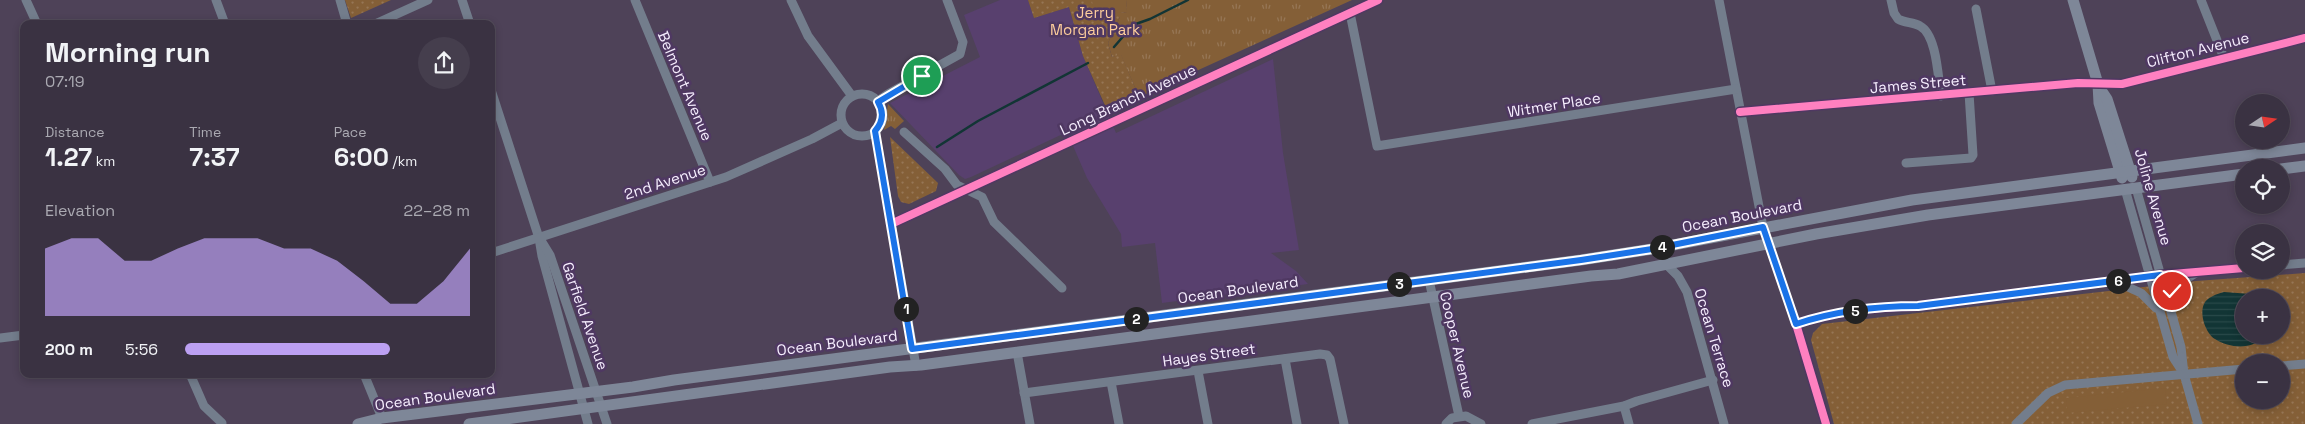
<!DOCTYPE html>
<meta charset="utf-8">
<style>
body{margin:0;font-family:"Space Grotesk",sans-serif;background:#453e4d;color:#f1f3f6;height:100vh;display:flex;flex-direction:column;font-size:19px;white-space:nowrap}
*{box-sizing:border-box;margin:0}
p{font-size:16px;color:#abaab2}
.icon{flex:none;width:28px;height:28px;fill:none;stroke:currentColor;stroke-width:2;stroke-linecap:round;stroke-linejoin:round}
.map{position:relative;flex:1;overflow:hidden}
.panel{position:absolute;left:20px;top:20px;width:475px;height:358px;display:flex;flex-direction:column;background:#3a3242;border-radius:10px;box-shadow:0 2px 8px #0003,0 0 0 1px #544d5b}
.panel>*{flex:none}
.needle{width:32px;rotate:77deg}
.controls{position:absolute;left:2235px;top:94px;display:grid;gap:10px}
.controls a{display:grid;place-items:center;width:55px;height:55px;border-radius:50%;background:#3a3242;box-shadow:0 2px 8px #0003,0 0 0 1px #544d5b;font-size:25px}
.pin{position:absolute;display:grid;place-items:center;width:42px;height:42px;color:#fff;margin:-21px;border:2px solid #fff;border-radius:50%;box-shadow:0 1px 5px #0007}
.km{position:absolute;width:25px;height:25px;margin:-12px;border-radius:50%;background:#222;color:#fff;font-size:14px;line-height:25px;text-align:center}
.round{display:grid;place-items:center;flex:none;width:52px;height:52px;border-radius:26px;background:#453e4d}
.overview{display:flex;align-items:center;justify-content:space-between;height:85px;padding:0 25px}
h1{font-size:28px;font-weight:800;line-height:38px}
.metrics{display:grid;grid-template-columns:repeat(3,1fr);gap:8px;height:85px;padding:5px 25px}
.metrics div{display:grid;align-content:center}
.metrics b{font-size:25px;font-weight:800}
.metrics small{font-size:14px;font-weight:400}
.metrics p{font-size:14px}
.chart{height:140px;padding:10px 25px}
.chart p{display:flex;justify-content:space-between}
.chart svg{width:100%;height:90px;margin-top:5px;fill:#bca0f2;opacity:.7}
ul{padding:0 25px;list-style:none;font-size:16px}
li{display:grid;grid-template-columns:80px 60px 1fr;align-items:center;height:38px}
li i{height:12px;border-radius:6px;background:#bca0f2}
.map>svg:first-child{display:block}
.built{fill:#58406e}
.grass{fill:url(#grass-tufts)}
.park{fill:url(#park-dots);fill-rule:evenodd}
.garden{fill:#845f37}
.water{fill:url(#water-rules)}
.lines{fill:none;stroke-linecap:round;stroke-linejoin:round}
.stream{stroke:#123535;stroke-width:2.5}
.minor{stroke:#737d8c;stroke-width:9}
.major{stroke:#7e8798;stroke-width:11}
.cycleway-casing{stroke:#4f3862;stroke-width:11}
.cycleway{stroke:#ff80c0;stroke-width:8}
.route-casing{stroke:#fff;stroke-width:10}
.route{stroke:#1a73e8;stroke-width:6}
.labels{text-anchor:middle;stroke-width:5;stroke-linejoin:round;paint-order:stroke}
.park-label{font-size:15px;fill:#fece9c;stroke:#4f3862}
.street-label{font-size:15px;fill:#f6eefe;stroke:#4f3862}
</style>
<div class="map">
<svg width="2305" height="424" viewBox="0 0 2305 424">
<defs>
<pattern id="grass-tufts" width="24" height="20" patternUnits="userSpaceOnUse" patternTransform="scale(1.25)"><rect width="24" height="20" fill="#845f37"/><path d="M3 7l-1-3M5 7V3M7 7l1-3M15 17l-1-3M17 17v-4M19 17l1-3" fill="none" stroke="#967655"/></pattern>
<pattern id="park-dots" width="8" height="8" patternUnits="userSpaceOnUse" patternTransform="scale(1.25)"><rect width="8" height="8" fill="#845f37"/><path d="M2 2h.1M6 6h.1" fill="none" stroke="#967655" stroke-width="1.8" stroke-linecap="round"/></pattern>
<pattern id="water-rules" width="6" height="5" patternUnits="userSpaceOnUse" patternTransform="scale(1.25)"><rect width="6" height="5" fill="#123535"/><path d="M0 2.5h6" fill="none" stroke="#294949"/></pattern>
</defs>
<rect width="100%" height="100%" fill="#4e4258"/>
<path class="built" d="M1000 0H1028L1034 18 1069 7 1083 56 1116 133 1273 59 1283 153 1299 250 1271 253 1296 271 1308 284 1162 303 1155 243 1122 247 1121 234 1087 178 1067 132 971 177 965 179 959 175 890 103 980 57 964 15Z"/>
<g class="grass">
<path d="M1126 0H1352L1139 97 1121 55 1112 57 1108 43 1120 17 1119 13 1127 12Z"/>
<path d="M888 104 904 121 895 129 891 126 884 130Z"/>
</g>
<g class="park">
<path d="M345 0H391L351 18Z"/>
<path d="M1028 0H1126L1127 12 1120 13V17L1108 43 1112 57 1121 54 1139 97 1108 112 1083 56 1069 7 1034 18Z"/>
<path d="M890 137 938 183 936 191 909 204 901 202 898 196Z"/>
<path d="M2305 273V424H1834L1811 340 1813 333 1822 324 2196 281ZM2244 298H2281V335H2244ZM2244 362H2281V400H2244Z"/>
</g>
<g class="garden">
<path d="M1092 0H1126L1127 12 1094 15Z"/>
<path d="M2165 388 2167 404 2067 413 2066 398Z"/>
</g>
<path class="water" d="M2224 292 2264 295 2267 297 2244 298V335H2265C2254 350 2231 349 2215 339 2206 334 2199 314 2204 304 2207 297 2217 294 2224 292Z"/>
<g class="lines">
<g class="stream">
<path d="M1114 47 1133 25 1150 19 1188 0"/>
<path d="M937 147 978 121 1088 63"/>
</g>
<g class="minor">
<path d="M26 0 37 24"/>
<path d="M216 0 225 24"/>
<path d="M340 0 347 24"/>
<path d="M462 0 470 24"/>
<path d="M635 0 710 182"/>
<path d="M791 0 808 36 852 96"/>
<path d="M1719 0 1763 227 1796 324 1826 424"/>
<path d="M1891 0 1894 13 1898 19C1905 23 1913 22 1920 26 1937 35 1938 78 1941 96"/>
<path d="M2201 0 2224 58"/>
<path d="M1976 9 1992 91"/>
<path d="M1350 13 1377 146 1736 89"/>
<path d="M375 24 428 0"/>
<path d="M491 90 539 238 542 256 588 424"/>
<circle cx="862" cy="115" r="21"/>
<path d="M878 101 888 94 960 54 963 42 947 0"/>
<path d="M1740 112 2078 83 2122 84 2305 38"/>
<path d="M875 131 916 366"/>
<path d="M904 132 945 169 957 185 982 197 994 222 1062 288"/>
<path d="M1906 163 1971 158 1973 155 1969 93"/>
<path d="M2136 188 2181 347 2184 374 2198 424"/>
<path d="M2125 189 2173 357 2184 374"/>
<path d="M891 224 1378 0"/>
<path d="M542 242 550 255 607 424"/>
<path d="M491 253 726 177 812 139 842 123"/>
<path d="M2281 265 2305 263"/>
<path d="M1668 266 1678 276 1687 292 1724 424"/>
<path d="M1429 280 1459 416"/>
<path d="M2117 282 2141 293 2156 308"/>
<path d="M2169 302C2171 286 2183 281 2196 273"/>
<path d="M1796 324C1835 311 1877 307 1918 306L2160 275 2244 268"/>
<path d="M0 338 24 335"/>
<path d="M1017 352 1030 424"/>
<path d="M1285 359 1297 424"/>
<path d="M2281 366 2305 364"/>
<path d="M1198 371 1208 424"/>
<path d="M190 374 204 406 222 423"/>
<path d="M364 374 382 418"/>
<path d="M1111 382 1119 424"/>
<path d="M1024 393 1320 354 1327 355 1330 359 1344 424"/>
<path d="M1624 406 1629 424"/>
<path d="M1446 424 1452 418 1466 416 1481 424"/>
<path d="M1532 424 1624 406 1637 401 1713 380"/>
<path d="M2016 424 2048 393 2065 385 2244 369"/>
</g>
<g class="major">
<path d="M2073 0 2098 84 2099 103 2122 178"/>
<path d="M2099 87 2107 99 2132 177"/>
<path d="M2281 169 2305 166"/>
<path d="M358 424 382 418 633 387 674 380 1581 260 1652 249 1912 200 2305 148"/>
<path d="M469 424 890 367 921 365 1591 276 1618 274 1816 234 1928 215 2244 174"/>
</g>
<defs>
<g id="cycleway">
<path d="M1740 112 2078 83 2122 84 2305 38"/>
<path d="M891 224 1378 0"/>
<path d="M1826 424 1796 324C1835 311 1877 307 1918 306L2160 275 2244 268"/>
</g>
</defs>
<use href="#cycleway" class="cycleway-casing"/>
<use href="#cycleway" class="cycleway"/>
</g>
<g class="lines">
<defs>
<path id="route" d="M922 76 878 102C884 112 883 122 875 131L912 349 1581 260 1652 249 1763 227 1796 324C1835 311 1877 306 1918 306L2160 275 2169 305 2172 291"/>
</defs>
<use href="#route" class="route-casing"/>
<use href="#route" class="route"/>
</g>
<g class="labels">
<g class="park-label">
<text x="1095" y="18">Jerry<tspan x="1095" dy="17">Morgan Park</tspan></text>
</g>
<g class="street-label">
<text transform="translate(2198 50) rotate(-14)" y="5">Clifton Avenue</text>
<text transform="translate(1918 84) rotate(-5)" y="5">James Street</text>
<text transform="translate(685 86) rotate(67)" y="5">Belmont Avenue</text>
<text transform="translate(1128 100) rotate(-25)" y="5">Long Branch Avenue</text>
<text transform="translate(1554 105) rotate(-9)" y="5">Witmer Place</text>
<text transform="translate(665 182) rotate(-18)" y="5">2nd Avenue</text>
<text transform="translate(2153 197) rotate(74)" y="5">Joline Avenue</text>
<text transform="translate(1742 216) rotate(-11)" y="5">Ocean Boulevard</text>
<text transform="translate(1238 290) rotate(-8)" y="5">Ocean Boulevard</text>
<text transform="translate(585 316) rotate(71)" y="5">Garfield Avenue</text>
<text transform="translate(1714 338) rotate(73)" y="5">Ocean Terrace</text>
<text transform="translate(837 343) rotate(-7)" y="5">Ocean Boulevard</text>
<text transform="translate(1457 345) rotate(77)" y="5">Cooper Avenue</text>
<text transform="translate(1209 355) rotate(-8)" y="5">Hayes Street</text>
<text transform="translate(435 397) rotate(-8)" y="5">Ocean Boulevard</text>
</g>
</g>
</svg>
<div class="controls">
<a><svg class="needle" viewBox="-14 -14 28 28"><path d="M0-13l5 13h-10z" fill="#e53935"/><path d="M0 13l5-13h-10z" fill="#abaab2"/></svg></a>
<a><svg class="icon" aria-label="locate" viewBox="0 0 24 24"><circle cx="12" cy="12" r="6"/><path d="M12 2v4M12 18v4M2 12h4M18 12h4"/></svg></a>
<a><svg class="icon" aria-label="layers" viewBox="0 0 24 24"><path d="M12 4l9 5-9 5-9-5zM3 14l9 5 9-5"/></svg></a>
<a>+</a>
<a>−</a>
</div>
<div class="pin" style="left:922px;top:76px;background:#1e9e55"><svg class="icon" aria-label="arrive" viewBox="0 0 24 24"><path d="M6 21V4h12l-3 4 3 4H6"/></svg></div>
<div class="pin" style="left:2172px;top:291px;background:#d93025"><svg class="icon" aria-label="check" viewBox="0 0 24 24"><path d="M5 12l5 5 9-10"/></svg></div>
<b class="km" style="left:906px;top:309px">1</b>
<b class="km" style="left:1136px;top:319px">2</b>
<b class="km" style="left:1399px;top:284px">3</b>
<b class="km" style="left:1662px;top:247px">4</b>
<b class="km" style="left:1855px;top:311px">5</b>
<b class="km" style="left:2118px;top:281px">6</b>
<section class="panel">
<div class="overview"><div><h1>Morning run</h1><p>07:19</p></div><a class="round"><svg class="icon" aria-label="share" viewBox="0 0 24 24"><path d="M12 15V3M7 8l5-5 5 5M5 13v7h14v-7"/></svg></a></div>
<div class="metrics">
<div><p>Distance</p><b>1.27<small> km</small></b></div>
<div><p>Time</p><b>7:37</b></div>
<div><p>Pace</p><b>6:00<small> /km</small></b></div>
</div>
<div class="chart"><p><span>Elevation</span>22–28 m</p>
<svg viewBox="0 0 160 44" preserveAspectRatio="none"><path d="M0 44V11L10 6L20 6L30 17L40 17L50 11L60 6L70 6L80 6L90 11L100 11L110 17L120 27L130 38L140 38L150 27L160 11V44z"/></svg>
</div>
<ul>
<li><b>200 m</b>5:56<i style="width:72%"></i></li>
</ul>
</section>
</div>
